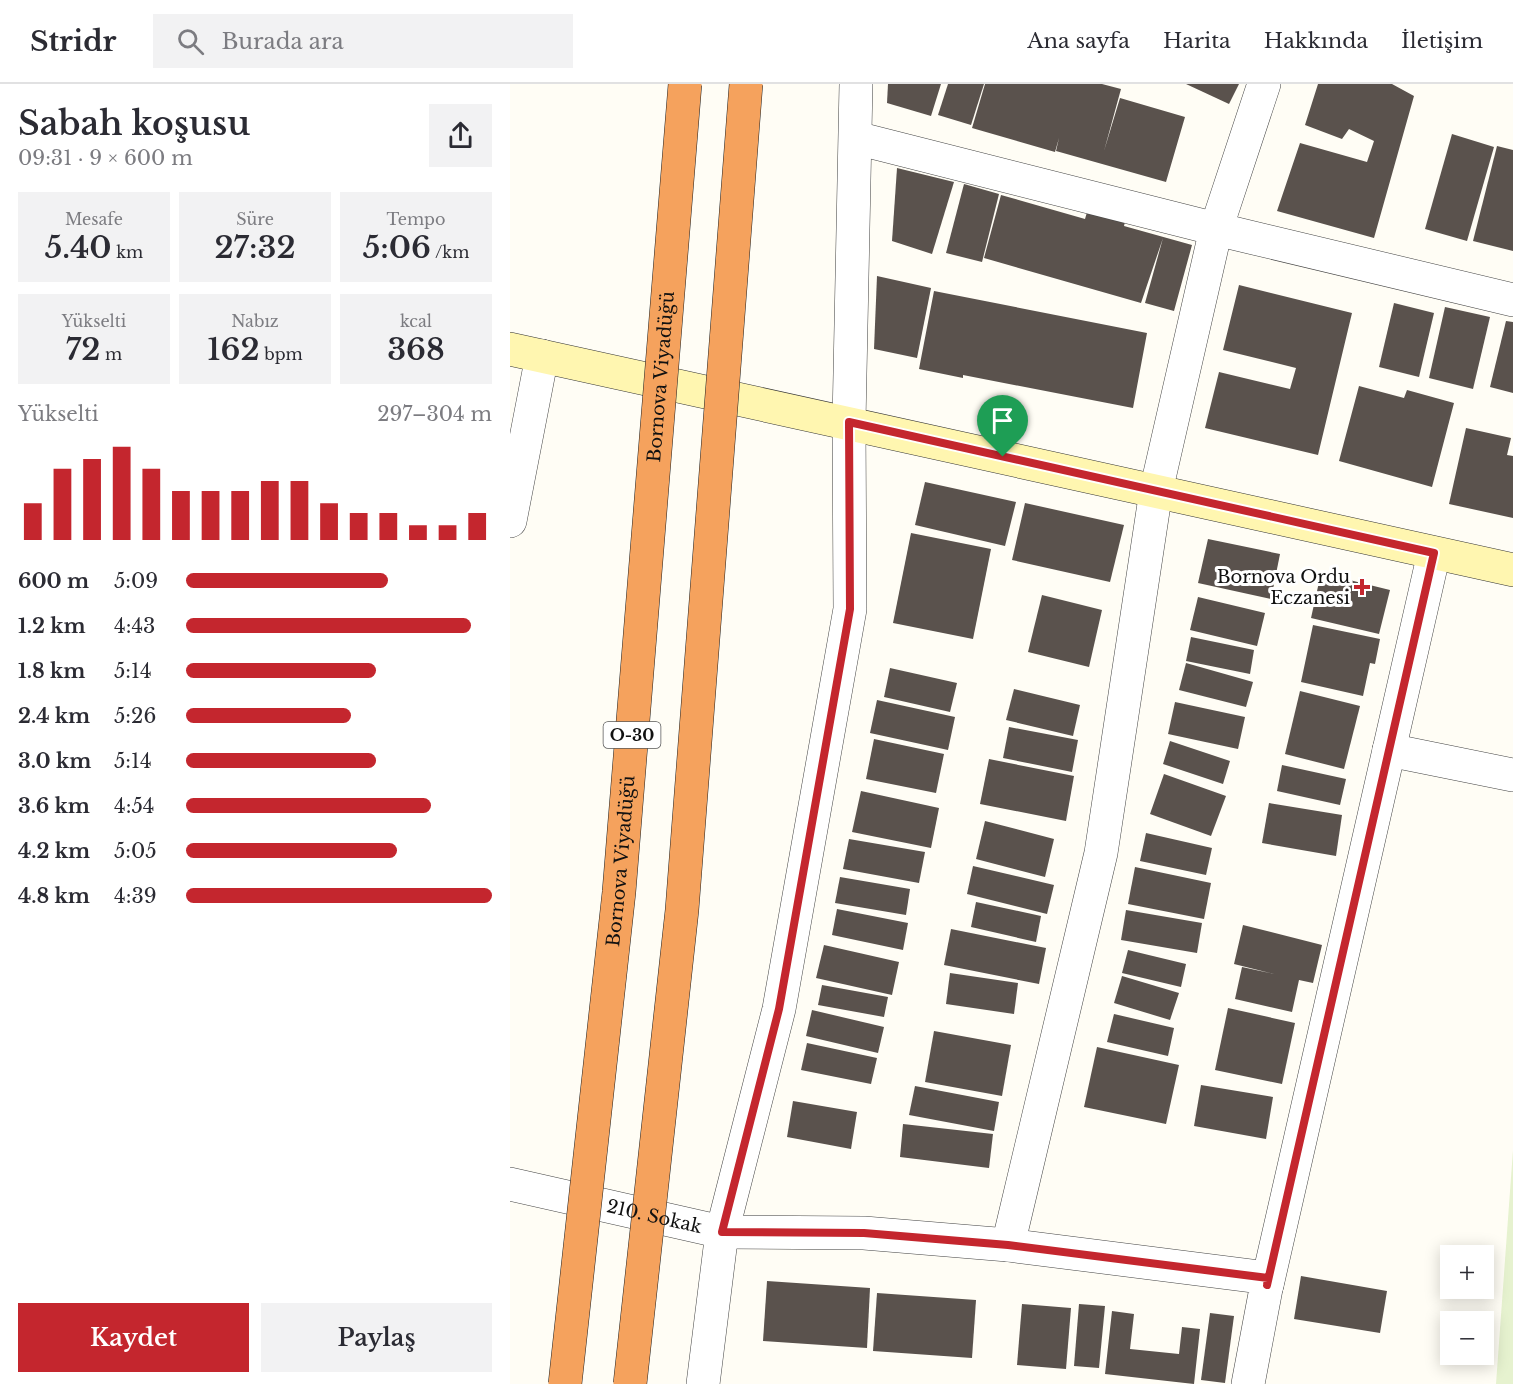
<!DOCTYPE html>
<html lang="tr">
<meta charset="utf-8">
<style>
body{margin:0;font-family:"Libre Baskerville",serif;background:#f2f2f3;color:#2b2b33;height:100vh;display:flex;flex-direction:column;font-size:22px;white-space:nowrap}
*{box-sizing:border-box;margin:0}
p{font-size:20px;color:#7c7c81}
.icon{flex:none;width:33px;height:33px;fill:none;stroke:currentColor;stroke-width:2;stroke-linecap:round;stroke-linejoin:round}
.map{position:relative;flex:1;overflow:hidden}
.panel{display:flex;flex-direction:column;background:#fff;width:510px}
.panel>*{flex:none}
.buttons{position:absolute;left:930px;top:1161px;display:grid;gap:12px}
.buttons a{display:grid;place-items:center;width:54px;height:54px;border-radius:0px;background:#fff;box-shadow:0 3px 15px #0003;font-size:30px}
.pin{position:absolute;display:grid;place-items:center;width:51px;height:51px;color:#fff;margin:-62px -26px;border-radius:50% 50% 50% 0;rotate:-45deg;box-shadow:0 0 6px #0007}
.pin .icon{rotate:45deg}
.round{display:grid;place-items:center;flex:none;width:63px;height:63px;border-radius:0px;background:#f2f2f3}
.summary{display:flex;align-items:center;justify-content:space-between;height:102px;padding:0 18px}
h1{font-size:33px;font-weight:600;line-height:45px}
.figures{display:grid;grid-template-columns:repeat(3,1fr);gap:9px;height:102px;padding:6px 18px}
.figures div{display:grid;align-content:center;border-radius:0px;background:#f2f2f3;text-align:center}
.figures b{font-size:30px;font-weight:600}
.figures small{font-size:16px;font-weight:400}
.figures p{font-size:16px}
.chart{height:168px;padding:12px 18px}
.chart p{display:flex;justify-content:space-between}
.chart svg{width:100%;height:108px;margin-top:6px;stroke:#c4262e;stroke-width:6}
.button{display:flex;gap:12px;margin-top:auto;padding:12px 18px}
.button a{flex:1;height:69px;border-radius:0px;background:#c4262e;color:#fff;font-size:24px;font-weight:600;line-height:69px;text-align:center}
.button a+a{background:#f2f2f3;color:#2b2b33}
ul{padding:0 18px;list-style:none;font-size:20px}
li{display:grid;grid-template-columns:96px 72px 1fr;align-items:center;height:45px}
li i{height:15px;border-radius:8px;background:#c4262e}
header{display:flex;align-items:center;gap:36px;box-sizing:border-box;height:84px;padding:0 30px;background:#fff;border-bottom:2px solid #e1e1e2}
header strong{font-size:28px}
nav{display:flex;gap:33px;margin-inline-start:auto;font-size:21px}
.search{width:420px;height:54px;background:#f2f2f3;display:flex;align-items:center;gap:15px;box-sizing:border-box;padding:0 21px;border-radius:0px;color:#7c7c81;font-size:22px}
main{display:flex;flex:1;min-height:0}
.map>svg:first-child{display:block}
.pitch{fill:#e6f2cf}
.building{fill:#5a524d}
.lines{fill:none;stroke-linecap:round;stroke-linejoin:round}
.minor-casing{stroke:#444;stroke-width:34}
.secondary-casing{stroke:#333;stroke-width:34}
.minor{stroke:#fff;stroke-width:33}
.secondary{stroke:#fff6b0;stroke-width:33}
.motorway-bridge-casing{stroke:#222;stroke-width:34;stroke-linecap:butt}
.motorway-bridge{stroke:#f5a25d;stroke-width:33}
.route-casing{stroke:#fff;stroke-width:12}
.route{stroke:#c4262e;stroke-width:8}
.poi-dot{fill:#c4262e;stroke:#fff;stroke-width:2}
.labels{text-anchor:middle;stroke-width:6;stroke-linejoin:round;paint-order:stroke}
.shield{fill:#fff;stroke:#585858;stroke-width:1.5}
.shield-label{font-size:16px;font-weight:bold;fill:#111}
.street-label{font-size:18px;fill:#111;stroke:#fff}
.poi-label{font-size:18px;fill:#111;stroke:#fff;text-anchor:end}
</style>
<header>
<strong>Stridr</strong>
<div class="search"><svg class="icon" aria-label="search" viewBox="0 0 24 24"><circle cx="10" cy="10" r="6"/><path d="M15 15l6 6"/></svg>Burada ara</div>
<nav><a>Ana sayfa</a><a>Harita</a><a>Hakkında</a><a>İletişim</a></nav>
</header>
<main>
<section class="panel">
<div class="summary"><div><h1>Sabah koşusu</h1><p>09:31 · 9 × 600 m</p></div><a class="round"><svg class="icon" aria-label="share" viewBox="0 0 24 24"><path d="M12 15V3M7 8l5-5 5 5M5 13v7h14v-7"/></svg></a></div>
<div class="figures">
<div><p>Mesafe</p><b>5.40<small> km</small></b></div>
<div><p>Süre</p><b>27:32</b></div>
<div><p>Tempo</p><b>5:06<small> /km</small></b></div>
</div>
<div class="figures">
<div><p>Yükselti</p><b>72<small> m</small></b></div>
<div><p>Nabız</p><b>162<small> bpm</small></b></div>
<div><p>kcal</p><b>368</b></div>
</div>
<div class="chart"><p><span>Yükselti</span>297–304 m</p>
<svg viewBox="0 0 160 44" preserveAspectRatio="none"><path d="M5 44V29M15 44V15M25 44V11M35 44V6M45 44V15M55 44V24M65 44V24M75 44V24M85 44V20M95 44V20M105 44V29M115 44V33M125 44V33M135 44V38M145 44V38M155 44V33"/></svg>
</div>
<ul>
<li><b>600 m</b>5:09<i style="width:66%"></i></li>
<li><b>1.2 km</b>4:43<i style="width:93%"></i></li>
<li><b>1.8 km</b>5:14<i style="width:62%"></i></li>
<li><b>2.4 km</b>5:26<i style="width:54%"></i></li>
<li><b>3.0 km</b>5:14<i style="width:62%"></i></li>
<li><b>3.6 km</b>4:54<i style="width:80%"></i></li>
<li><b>4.2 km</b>5:05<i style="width:69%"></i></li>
<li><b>4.8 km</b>4:39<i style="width:100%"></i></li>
</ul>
<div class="button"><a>Kaydet</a><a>Paylaş</a></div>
</section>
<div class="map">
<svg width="1003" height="1300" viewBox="0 0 1003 1300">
<rect width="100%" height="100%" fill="#fffdf5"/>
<path class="pitch" d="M1003 1066V1300H986Z"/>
<g class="building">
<path d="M378 0H431L421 32 377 19Z"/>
<path d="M438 0H474L461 41 428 31Z"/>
<path d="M475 0H592L611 5 594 67 610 14 675 33 656 98 546 67 549 54 545 68 462 44Z"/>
<path d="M676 0H729L719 20Z"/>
<path d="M808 0H882L904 12 864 154 767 127 790 59 857 78 864 57 839 45 832 55 795 41Z"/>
<path d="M942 50 984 63 957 157 915 145Z"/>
<path d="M987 62 1003 66V167L963 157Z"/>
<path d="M387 84 444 98 422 170 382 157Z"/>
<path d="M454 100 489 110 472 178 436 169Z"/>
<path d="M491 111 575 135 580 118 617 129 614 142 682 161 664 227 635 219 653 154 631 219 474 174Z"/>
<path d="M367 192 421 204 407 274 364 265Z"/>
<path d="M729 201 842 229 808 371 695 344 709 288 780 305 786 284 713 266Z"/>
<path d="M424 207 637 249 623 324 453 291V294L409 285Z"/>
<path d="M884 219 924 229 909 293 869 283Z"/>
<path d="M935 223 980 233 963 305 919 294Z"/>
<path d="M996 237 1003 238V309L980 303Z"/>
<path d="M849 302 894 314 897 306 944 319 922 403 829 377Z"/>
<path d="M956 344 1001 354 997 371 1003 372V434L939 420Z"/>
<path d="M415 398 506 418 495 462 405 441Z"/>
<path d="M515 419 614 441 600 498 502 476Z"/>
<path d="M401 449 481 465 463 555 383 539Z"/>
<path d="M698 455 770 470 761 515 688 499Z"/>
<path d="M811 489 880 506 869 550 801 534Z"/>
<path d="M532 511 592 526 579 583 518 568Z"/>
<path d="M688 513 755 529 747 562 680 546Z"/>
<path d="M803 541 870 555 865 580 860 579 853 612 791 598Z"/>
<path d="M681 553 744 566 740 590 676 577Z"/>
<path d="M676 579 743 598 736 623 669 606Z"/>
<path d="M380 584 447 599 440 628 374 613Z"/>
<path d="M504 605 570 621 563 652 496 636Z"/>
<path d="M790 607 850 622 834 685 775 670Z"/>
<path d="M367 616 445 633 438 666 360 649Z"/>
<path d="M665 618 735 633 728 665 658 650Z"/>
<path d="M499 643 568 656 562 688 493 674Z"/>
<path d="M364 655 434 670 426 709 356 695Z"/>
<path d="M660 657 720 677 713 700 653 680Z"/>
<path d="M479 675 564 692 556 737 470 720Z"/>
<path d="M772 681 836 695 830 721 767 707Z"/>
<path d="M654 690 716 712 701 752 640 730Z"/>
<path d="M351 707 429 724 421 764 342 748Z"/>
<path d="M759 719 832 731 826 772 752 759Z"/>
<path d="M475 737 544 755 535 793 466 775Z"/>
<path d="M636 749 702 764 696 791 630 777Z"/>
<path d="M339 755 415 768 409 799 333 785Z"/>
<path d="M463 782 544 801 537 830 457 810Z"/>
<path d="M625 783 701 799 694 835 618 820Z"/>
<path d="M330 793 400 805 396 831 325 819Z"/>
<path d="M466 818 531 832 526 858 461 843Z"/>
<path d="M327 825 398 839 393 866 322 851Z"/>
<path d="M616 826 692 839 687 869 611 856Z"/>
<path d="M733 841 812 861 803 899 789 896 782 928 725 915 732 883 764 890 724 880Z"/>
<path d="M441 845 536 864 529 900 434 881Z"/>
<path d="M314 861 389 878 382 911 306 894Z"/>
<path d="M618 866 676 880 671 903 612 889Z"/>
<path d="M440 889 508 899 504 930 436 920Z"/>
<path d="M612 892 669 909 660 936 604 919Z"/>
<path d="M312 901 378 913 374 933 308 921Z"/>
<path d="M718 924 785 939 772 1000 705 986Z"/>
<path d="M302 926 374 943 368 969 296 952Z"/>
<path d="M604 930 664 944 658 972 597 958Z"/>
<path d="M424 947 501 961 492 1012 415 998Z"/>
<path d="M297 959 367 974 361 1000 291 986Z"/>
<path d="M587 963 669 981 656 1040 574 1023Z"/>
<path d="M691 1001 763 1013 756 1055 684 1042Z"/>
<path d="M405 1002 489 1018 484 1047 399 1031Z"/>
<path d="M283 1017 347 1028 341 1065 277 1053Z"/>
<path d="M393 1040 483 1050 479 1084 390 1073Z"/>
<path d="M791 1192 877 1207 870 1249 784 1235Z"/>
<path d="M257 1197 360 1204 357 1264 253 1257Z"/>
<path d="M367 1209 466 1216 462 1274 363 1267Z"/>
<path d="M512 1220 561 1224 556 1285 507 1281Z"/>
<path d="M569 1220 595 1222 589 1284 564 1282Z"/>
<path d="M602 1227 624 1230 620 1265 669 1270 672 1243 690 1245 684 1300 595 1290Z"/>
<path d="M700 1229 724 1232 715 1299 691 1296Z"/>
</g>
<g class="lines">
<defs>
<g id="minor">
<path d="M346 54 706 145 1003 216"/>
<path d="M0 437 32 272"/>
<path d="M879 666 1003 691"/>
<path id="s1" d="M0 1100 212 1148 354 1149 498 1161 758 1194 738 1300"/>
<path d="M498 1161 591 769 646 407 706 145 754 0"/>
<path d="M757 1201 924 469"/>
<path d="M193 1300 212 1148 269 925 340 525 339 338 346 0"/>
</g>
<path id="secondary" d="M0 265 1003 486"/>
</defs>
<use href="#minor" class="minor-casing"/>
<use href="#secondary" class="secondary-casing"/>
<use href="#minor" class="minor"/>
<use href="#secondary" class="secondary"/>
<defs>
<g id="motorway-bridge">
<path id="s2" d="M55 1300 109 808 175 0"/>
<path d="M120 1300 172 826 236 0"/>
</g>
</defs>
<use href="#motorway-bridge" class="motorway-bridge-casing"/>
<use href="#motorway-bridge" class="motorway-bridge"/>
</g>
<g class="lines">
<defs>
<path id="route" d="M339 338 924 469 757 1201 758 1194 498 1161 354 1149 212 1148 269 925 340 525Z"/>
</defs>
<use href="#route" class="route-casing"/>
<use href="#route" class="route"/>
</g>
<path class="poi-dot" d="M849 494h6v6h6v6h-6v6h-6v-6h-6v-6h6z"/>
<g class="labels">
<rect class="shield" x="93.5" y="638" width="57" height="26" rx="4.5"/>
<g class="shield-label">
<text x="122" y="657">O-30</text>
</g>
<g class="street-label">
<text dy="6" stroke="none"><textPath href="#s2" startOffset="1012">Bornova Viyadüğü</textPath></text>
<text dy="6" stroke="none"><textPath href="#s2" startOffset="526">Bornova Viyadüğü</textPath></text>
<text dy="6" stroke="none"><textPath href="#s1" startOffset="148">210. Sokak</textPath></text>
</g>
<g class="poi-label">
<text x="840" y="499">Bornova Ordu<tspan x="840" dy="21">Eczanesi</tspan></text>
</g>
</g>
</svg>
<div class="buttons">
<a>+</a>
<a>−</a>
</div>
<div class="pin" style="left:493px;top:373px;background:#1e9e55"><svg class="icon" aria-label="arrive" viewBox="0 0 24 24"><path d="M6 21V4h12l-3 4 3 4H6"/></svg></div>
</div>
</main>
